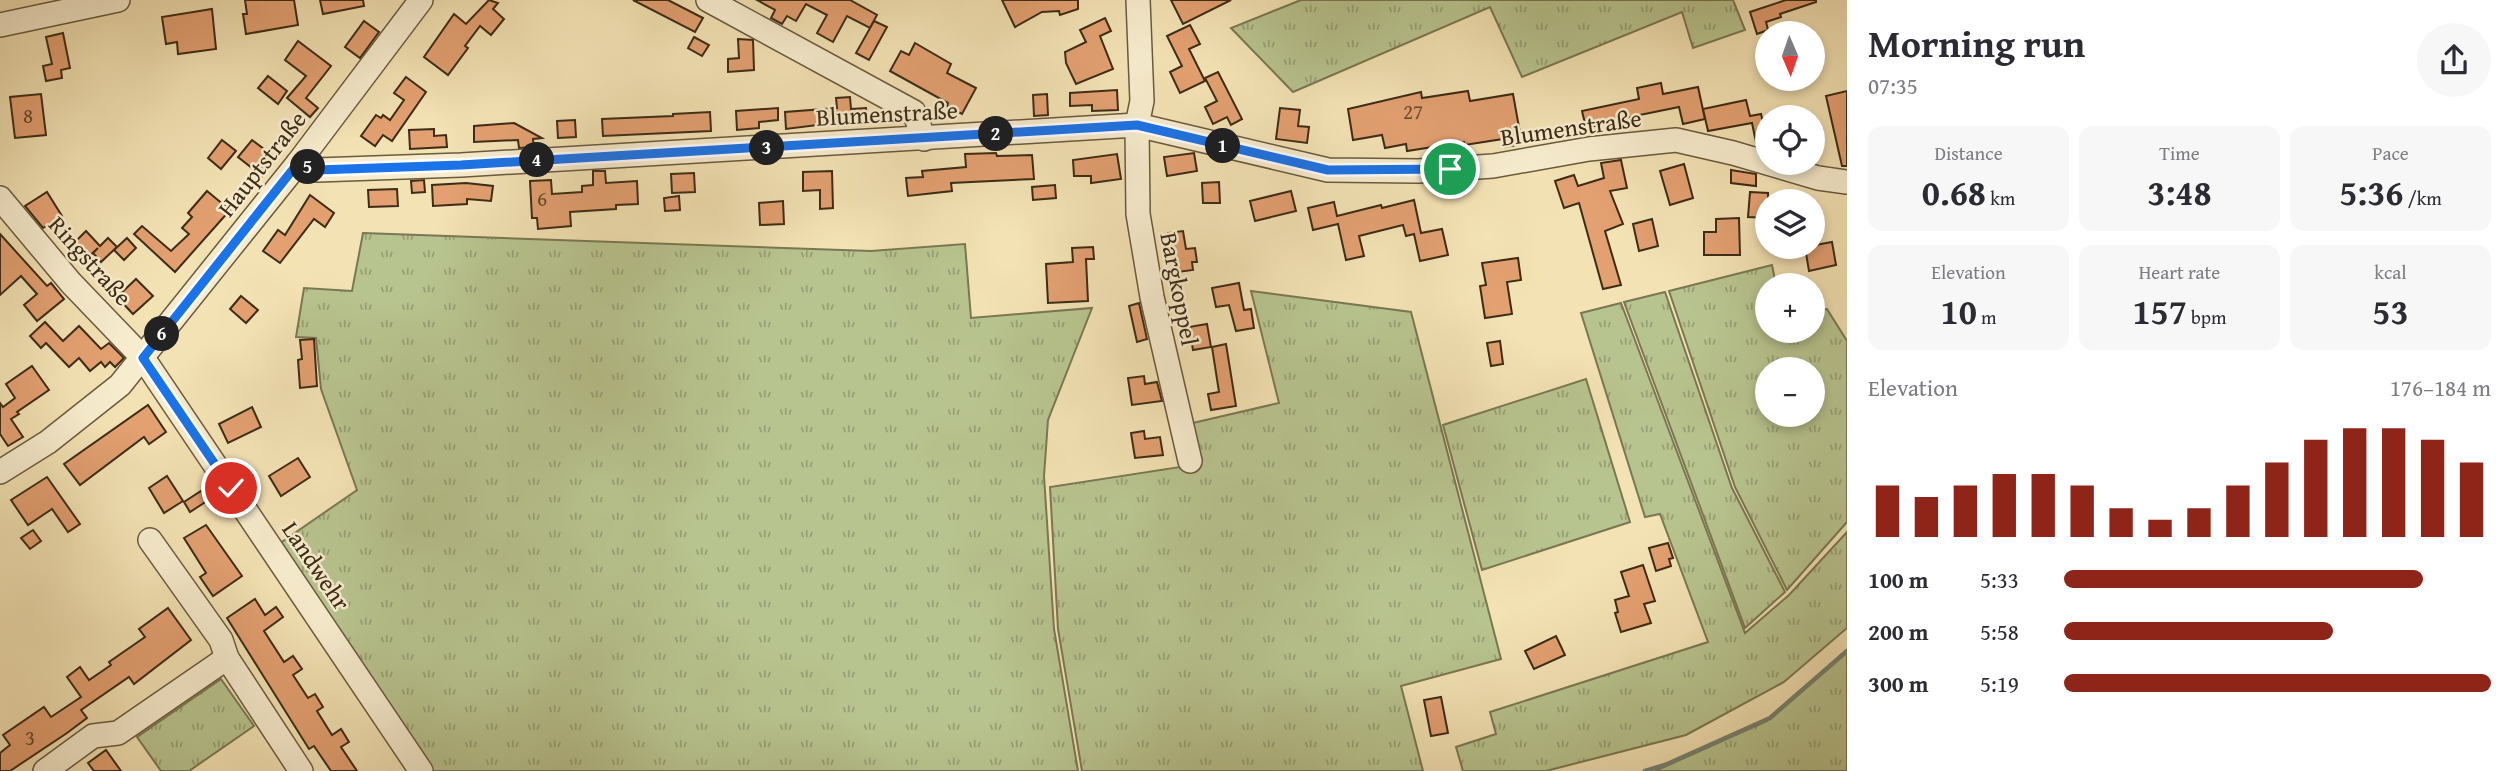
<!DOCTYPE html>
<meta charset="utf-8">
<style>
body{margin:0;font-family:"Gentium Book Plus",serif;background:#f7f7f7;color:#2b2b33;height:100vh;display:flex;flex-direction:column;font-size:26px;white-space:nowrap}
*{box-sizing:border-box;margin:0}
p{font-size:23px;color:#7c7c81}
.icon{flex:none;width:38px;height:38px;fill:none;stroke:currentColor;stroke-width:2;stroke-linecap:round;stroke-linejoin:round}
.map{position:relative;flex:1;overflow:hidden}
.side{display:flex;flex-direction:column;background:#fff;width:665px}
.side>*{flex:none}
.needle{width:46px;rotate:178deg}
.fabs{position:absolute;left:1755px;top:21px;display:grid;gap:14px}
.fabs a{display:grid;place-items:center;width:70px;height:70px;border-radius:50%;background:#fff;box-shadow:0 4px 10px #0003;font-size:35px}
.pin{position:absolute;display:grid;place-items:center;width:60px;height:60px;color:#fff;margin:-30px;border:4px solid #fff;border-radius:50%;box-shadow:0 2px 7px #0007}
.km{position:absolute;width:35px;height:35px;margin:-18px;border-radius:50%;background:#222;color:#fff;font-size:19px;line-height:35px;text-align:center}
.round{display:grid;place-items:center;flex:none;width:74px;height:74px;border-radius:37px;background:#f7f7f7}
.summary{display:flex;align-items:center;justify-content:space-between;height:119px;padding:0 21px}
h1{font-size:38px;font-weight:600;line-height:52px}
.metrics{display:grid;grid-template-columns:repeat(3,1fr);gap:10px;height:119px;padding:7px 21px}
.metrics div{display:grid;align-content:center;border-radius:14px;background:#f7f7f7;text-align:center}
.metrics b{font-size:35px;font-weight:600}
.metrics small{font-size:19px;font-weight:400}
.metrics p{font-size:19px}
.chart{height:196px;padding:14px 21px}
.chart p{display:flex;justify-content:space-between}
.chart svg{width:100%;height:126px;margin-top:7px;stroke:#8f2418;stroke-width:6}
ul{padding:0 21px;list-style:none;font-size:23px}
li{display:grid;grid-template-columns:112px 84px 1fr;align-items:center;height:52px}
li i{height:18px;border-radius:9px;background:#8f2418}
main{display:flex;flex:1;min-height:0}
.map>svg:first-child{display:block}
.grass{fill:url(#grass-tufts);stroke:#7a7852;stroke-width:2;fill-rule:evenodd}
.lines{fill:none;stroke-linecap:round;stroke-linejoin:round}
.stream{stroke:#758371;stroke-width:4.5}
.building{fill:#e3a071;stroke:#3d2c16;stroke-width:2}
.minor-casing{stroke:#6a5a3e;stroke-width:26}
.minor{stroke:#f7ecce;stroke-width:23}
.route-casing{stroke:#fff;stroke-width:14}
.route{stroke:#1a73e8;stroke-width:9}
.labels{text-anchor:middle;stroke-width:5;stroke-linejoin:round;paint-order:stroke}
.number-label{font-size:21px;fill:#66492d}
.street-label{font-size:24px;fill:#3d2c16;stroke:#f7ecce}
</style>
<main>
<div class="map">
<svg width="1847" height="771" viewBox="0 0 1847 771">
<defs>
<pattern id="grass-tufts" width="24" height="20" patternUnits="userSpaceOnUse" patternTransform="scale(1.75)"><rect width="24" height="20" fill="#b8c48f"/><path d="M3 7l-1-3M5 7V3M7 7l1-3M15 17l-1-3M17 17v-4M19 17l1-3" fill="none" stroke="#979f74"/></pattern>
</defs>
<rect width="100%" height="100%" fill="#f3e2b4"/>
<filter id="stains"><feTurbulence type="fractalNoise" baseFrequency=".00286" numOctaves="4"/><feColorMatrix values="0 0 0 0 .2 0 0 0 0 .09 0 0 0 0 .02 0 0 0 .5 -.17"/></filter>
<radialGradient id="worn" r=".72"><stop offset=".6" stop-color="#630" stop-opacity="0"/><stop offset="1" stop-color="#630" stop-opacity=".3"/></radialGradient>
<g class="grass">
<path d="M1301 0H1733L1745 30 1693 48 1682 12 1522 77 1490 7 1293 92 1231 28Z"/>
<path d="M363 233 871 251 965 244 971 318 1092 308 1048 420 1044 476 1054 629 1078 771H427L276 546 357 490 321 389 316 338 296 337 304 288 352 291Z"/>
<path d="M1772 265 1776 285H1768V331H1813V311L1827 309 1847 341V522L1787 590 1735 487 1669 291ZM1813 369V415H1768V369Z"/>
<path d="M1251 291 1411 312 1501 659 1401 686 1423 771H1082L1058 629 1050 487 1187 466 1184 425 1279 403Z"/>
<path d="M1665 292 1732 488 1785 592 1745 628 1624 302Z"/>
<path d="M1621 303 1745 633 1789 595 1847 532V628L1784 682 1686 735 1546 771H1463L1456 747 1496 734 1490 712 1708 642 1660 514 1645 517 1581 313Z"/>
<path d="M1586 379 1630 522 1482 570 1443 425Z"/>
<path d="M1847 652V771H1655L1767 721Z"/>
<path d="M221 679 254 726 189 771H161L137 737Z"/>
</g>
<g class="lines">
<path class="stream" d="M1645 771 1665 765 1770 718 1847 651"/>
</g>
<g class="building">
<path d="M245 0H294L298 25 246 34 243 14H247Z"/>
<path d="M320 0H363L364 6 323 14Z"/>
<path d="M489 0 498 3 493 9 504 19 491 35 480 26 465 46 468 48 448 75 424 57 454 14 466 24Z"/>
<path d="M633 0H668L703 18 695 32Z"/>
<path d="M757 0H850L877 15 870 28 847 16 833 42 817 33 827 15 806 4 796 21 787 16 782 24 771 18 775 10Z"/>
<path d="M1002 0H1078V9L1060 15 1059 11 1042 12 1015 27Z"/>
<path d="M1171 0H1231L1183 24Z"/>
<path d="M1786 0H1816V2L1780 14 1781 17 1766 22 1768 30 1757 34 1750 12Z"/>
<path d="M212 9 216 49 178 54 177 42 166 44 162 17Z"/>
<path d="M1105 18 1111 31 1100 36 1113 69 1076 84 1066 63 1065 52 1086 42 1080 30Z"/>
<path d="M364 21 379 32 360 58 345 47Z"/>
<path d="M874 21 887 27 869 60 856 53Z"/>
<path d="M1190 25 1200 44 1189 49 1205 81 1180 93 1170 72 1182 66 1167 36Z"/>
<path d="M63 33 70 68 61 70 62 78 46 81 43 66 52 64 46 37Z"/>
<path d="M694 37 709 45 702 56 688 48Z"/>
<path d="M738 39 753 40 754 70 728 72V59L739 58Z"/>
<path d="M298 41 331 66 306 98 318 108 310 117 287 98 306 76 285 60Z"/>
<path d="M915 43 951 64 947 73 976 88 962 114 947 106 948 103 890 71 901 51 909 55Z"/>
<path d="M1218 72 1242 119 1231 125 1227 117 1213 124 1205 107 1217 101 1205 78Z"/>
<path d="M268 76 287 91 278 104 258 88Z"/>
<path d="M406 77 426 92 392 141 383 135 375 146 361 136 376 115 381 118 383 115 390 120 404 100 394 93Z"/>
<path d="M1661 83 1663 94 1698 87 1705 119 1683 124 1679 107 1615 120 1616 121 1586 128 1582 111 1639 99 1637 88Z"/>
<path d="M1117 90 1118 110 1092 111V105L1070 106V93Z"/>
<path d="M1468 91 1470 101 1513 94 1522 144 1505 147 1503 139 1465 145 1464 142 1407 151 1406 144 1385 148 1382 135 1353 140 1348 109 1421 92 1422 98Z"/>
<path d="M1847 91V166H1842L1826 96Z"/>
<path d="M41 94 46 135 15 138 10 97Z"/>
<path d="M1047 94 1048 115 1034 116 1033 95Z"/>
<path d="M850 97 851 109 866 108 867 124 834 126V123L786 129 785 112 837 108 836 98Z"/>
<path d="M1746 100 1750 116 1761 114 1767 139 1756 142 1752 123 1708 131 1703 109Z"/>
<path d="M778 108V120L759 122V128L737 130 736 111Z"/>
<path d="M1280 108 1300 110 1298 126 1309 127 1307 143 1276 139Z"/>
<path d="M710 112 711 131 603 136 602 119 673 116V114Z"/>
<path d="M575 120 576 137 558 138 557 121Z"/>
<path d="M514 123 542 138 533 139 534 147 519 148 518 140 474 142V126Z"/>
<path d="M434 129V136L446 135 447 147 410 149 409 130Z"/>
<path d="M222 140 236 151 221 169 208 158Z"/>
<path d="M252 140 276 158 262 176 238 157Z"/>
<path d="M996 153 997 156 1032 155 1034 179 951 183 952 191 908 196 906 178 923 177 922 171 966 167 965 154Z"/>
<path d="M1194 153 1197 171 1167 176 1164 157Z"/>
<path d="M1117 154 1121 179 1091 183V176H1074L1073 160Z"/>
<path d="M1621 160 1627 188 1610 191 1623 224 1605 231 1621 285 1603 289 1579 203 1564 208 1555 181 1574 175 1578 186 1604 178 1601 163Z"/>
<path d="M1684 164 1693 198 1670 205 1660 171Z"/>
<path d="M1731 170 1756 174V186L1731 183Z"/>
<path d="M593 171H605L606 183 637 181 638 204 616 205V209L570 212 571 226 538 229 537 218H532L530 181 551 180 552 194 582 192V186L593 185Z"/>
<path d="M832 171 833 208 820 209V190L803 191V172Z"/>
<path d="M694 173 695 192 672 193 671 174Z"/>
<path d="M424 180 425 192 412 193 411 181Z"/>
<path d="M1219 182 1220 203H1203L1202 183Z"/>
<path d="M466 183 493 186 491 201 467 199V204L433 206 432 185Z"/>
<path d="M1055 185 1056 198 1033 200 1032 187Z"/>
<path d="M397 189 398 206 369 207 368 190Z"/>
<path d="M207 191 230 210 175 272 134 234 142 226 171 251 189 234 182 228 192 217 188 213Z"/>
<path d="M1291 191 1296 211 1255 221 1250 201Z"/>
<path d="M47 192 62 216 43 228 25 206Z"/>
<path d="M1750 192 1768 193V218L1748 217Z"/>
<path d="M310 195 334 213 325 227 314 219 280 263 263 251 278 230 285 235Z"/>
<path d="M679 196 680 210 665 211 664 198Z"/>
<path d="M1414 200 1421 233 1442 229 1448 255 1420 261 1414 234 1406 236 1403 225 1359 236 1364 256 1346 260 1338 224 1313 230 1308 208 1334 202 1337 216 1381 205 1382 208Z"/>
<path d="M783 201 784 224 760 225 759 203Z"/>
<path d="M1739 218 1740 255H1704V232H1716V219Z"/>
<path d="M1652 219 1658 246 1639 251 1633 224Z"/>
<path d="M86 231 100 246 108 238 117 247 101 262 93 253 98 248 83 262 69 248Z"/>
<path d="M1183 231 1186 249 1195 248 1197 262H1192L1193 270 1178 272 1175 253 1171 254 1168 233Z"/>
<path d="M0 234 47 286 51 283 64 299 37 321 24 305 37 294 21 276 0 295Z"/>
<path d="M127 238 136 248 124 260 114 250Z"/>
<path d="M1832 242 1836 265 1809 271 1805 247Z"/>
<path d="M1093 247 1094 259H1086L1088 301 1048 303 1046 264 1073 262 1072 248Z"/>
<path d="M1518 258 1521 280 1507 282 1512 314 1485 318 1480 286 1486 285 1482 263Z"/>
<path d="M136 279 153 296 133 314 117 297Z"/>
<path d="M1239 283 1244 310 1251 309 1254 328 1236 331 1229 305 1216 307 1212 288Z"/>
<path d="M241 296 258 310 246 323 230 309Z"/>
<path d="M1139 303 1147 339 1137 342 1129 306Z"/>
<path d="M45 322 63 341 79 326 101 349 109 343 124 358 115 367 110 362 105 367 101 362 90 371 79 358 69 367 46 343 41 348 30 336Z"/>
<path d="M1207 324 1211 347 1193 350 1189 327Z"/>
<path d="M314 339 317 386 300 388 298 360 302 359 300 340Z"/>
<path d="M1500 341 1503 364 1491 366 1487 343Z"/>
<path d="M1226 344 1236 406 1211 410 1208 394 1219 392 1212 347Z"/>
<path d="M32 366 49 390 17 412 19 414 11 419 23 437 8 446 0 434V403L3 407 15 398 6 384Z"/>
<path d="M1144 376 1145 384 1157 382 1162 401 1132 405 1128 378Z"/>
<path d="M148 405 166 432 149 444 144 437 80 485 64 464Z"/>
<path d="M252 407 261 427 228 443 219 424Z"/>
<path d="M1144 431 1145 439 1160 437 1163 455 1135 458 1131 433Z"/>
<path d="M298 458 310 477 281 496 269 476Z"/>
<path d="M167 476 183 501 164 513 149 488Z"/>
<path d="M47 477 80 524 68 532 52 509 28 525 11 500Z"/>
<path d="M201 491 207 501 190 512 184 502Z"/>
<path d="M206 525 242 576 213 596 200 577 206 573 184 538Z"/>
<path d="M33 530 41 541 30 549 21 538Z"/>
<path d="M1668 543 1673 558 1669 559 1671 566 1656 571 1649 548Z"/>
<path d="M1643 565 1655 601 1644 604 1651 623 1621 632 1615 613 1618 612 1615 600 1629 596 1621 572Z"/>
<path d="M255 599 265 615 276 607 283 617 264 631 284 662 293 656 302 669 293 675 308 698 315 694 323 707 317 711 332 735 341 729 349 742 341 747 357 771H331L314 746 309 749 227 618Z"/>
<path d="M168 608 191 640 134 684 129 677 81 710 87 718 67 733 10 771H0V753L10 745 3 735 44 707 51 717 81 697 67 677 80 667 89 680 111 665 109 662 145 637 139 629Z"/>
<path d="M1556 636 1565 655 1534 669 1525 651Z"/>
<path d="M1441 697 1448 733 1431 736 1424 700Z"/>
<path d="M106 750 121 771H94L88 763Z"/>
</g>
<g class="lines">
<defs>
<g id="minor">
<path d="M708 0 914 112 924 139"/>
<path d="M1138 0 1142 101 1137 125 1138 214 1152 297 1190 461"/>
<path d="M0 25 118 0"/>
<path d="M298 163 317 170 461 165 1137 125 1328 170 1418 171 1493 166 1589 149 1676 140 1733 153 1818 178 1847 182"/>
<path d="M0 198 71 283 143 358 421 771"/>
<path d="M0 472 48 442 120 385 298 163 421 0"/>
<path d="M150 540 221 640 227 658 301 771"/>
<path d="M45 771 93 736 118 733 227 658"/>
</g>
</defs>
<use href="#minor" class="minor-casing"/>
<use href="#minor" class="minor"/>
</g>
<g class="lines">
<defs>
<path id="route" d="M231 488 143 358 298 163 317 170 461 165 1137 125 1328 170 1450 169"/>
</defs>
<use href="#route" class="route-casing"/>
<use href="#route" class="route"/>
</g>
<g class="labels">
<g class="number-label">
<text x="1413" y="119">27</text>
<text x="28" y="123">8</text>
<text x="542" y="206">6</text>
<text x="30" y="745">3</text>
</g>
<g class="street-label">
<text transform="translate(887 114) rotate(-3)" y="8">Blumenstraße</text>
<text transform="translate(1571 128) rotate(-8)" y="8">Blumenstraße</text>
<text transform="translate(262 164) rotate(-52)" y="8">Hauptstraße</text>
<text transform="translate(90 261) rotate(48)" y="8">Ringstraße</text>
<text transform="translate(1179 289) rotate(79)" y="8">Bargkoppel</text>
<text transform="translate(316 566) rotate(56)" y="8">Landwehr</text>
</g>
</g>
<rect width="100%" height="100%" filter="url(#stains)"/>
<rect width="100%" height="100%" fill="url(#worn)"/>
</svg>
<div class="fabs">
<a><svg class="needle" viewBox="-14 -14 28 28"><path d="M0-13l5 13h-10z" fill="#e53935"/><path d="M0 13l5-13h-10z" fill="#7c7c81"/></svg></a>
<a><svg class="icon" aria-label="locate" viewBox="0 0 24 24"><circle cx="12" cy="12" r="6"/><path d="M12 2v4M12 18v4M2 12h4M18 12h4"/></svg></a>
<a><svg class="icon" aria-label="layers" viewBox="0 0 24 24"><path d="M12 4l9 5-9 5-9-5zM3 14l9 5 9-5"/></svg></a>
<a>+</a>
<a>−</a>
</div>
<div class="pin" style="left:1450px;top:169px;background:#1e9e55"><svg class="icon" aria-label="arrive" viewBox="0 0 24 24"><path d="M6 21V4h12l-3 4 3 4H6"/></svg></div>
<div class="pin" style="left:231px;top:488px;background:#d93025"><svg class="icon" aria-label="check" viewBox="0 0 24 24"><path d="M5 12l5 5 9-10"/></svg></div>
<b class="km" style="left:1223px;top:146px">1</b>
<b class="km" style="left:996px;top:134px">2</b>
<b class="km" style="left:767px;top:148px">3</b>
<b class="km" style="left:537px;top:160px">4</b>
<b class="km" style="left:308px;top:167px">5</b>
<b class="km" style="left:162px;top:334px">6</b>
</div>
<section class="side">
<div class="summary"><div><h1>Morning run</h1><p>07:35</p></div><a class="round"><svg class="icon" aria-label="share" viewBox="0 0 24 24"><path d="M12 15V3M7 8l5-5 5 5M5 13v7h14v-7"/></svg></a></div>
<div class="metrics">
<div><p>Distance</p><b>0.68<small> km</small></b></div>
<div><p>Time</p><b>3:48</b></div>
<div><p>Pace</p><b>5:36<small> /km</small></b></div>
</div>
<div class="metrics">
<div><p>Elevation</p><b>10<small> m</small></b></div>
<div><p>Heart rate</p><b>157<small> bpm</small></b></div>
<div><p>kcal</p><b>53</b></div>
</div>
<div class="chart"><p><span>Elevation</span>176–184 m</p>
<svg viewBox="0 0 160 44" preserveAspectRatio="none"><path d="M5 44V26M15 44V30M25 44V26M35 44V22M45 44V22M55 44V26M65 44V34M75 44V38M85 44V34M95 44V26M105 44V18M115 44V10M125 44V6M135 44V6M145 44V10M155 44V18"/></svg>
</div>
<ul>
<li><b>100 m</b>5:33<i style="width:84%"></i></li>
<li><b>200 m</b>5:58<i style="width:63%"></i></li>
<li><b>300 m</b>5:19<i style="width:100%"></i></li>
</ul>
</section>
</main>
